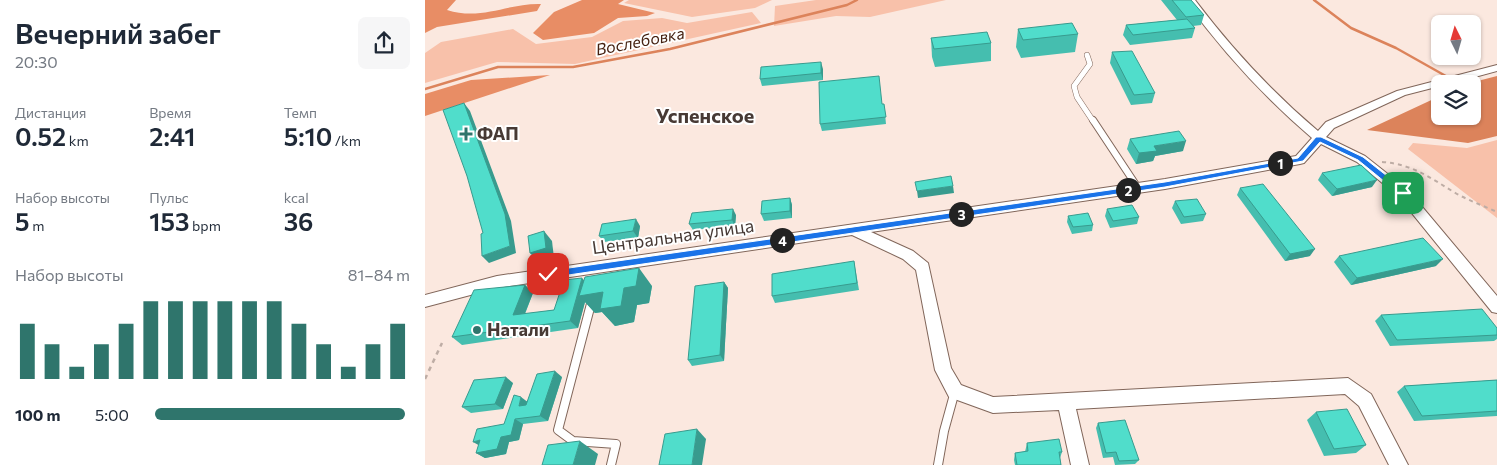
<!DOCTYPE html>
<html lang="ru">
<meta charset="utf-8">
<style>
body{margin:0;font-family:Commissioner,sans-serif;background:#f6f6f7;color:#1f2937;height:100vh;display:flex;flex-direction:column;font-size:19px;white-space:nowrap}
*{box-sizing:border-box;margin:0}
p{font-size:16px;color:#747a83}
.icon{flex:none;width:28px;height:28px;fill:none;stroke:currentColor;stroke-width:2;stroke-linecap:round;stroke-linejoin:round}
.map{position:relative;flex:1;overflow:hidden}
.drawer{display:flex;flex-direction:column;background:#fff;width:425px}
.drawer>*{flex:none}
.needle{width:32px;rotate:355deg}
.fabs{position:absolute;left:1006px;top:15px;display:grid;gap:10px}
.fabs a{display:grid;place-items:center;width:50px;height:50px;border-radius:8px;background:#fff;box-shadow:0 1px 4px #0004;font-size:25px}
.pin{position:absolute;display:grid;place-items:center;width:42px;height:42px;color:#fff;margin:-21px;border-radius:10px;box-shadow:0 2px 8px #0006}
.km{position:absolute;width:25px;height:25px;margin:-12px;border-radius:50%;background:#222;color:#fff;font-size:14px;line-height:25px;text-align:center}
.round{display:grid;place-items:center;flex:none;width:52px;height:52px;border-radius:8px;background:#f6f6f7}
.headline{display:flex;align-items:center;justify-content:space-between;height:85px;padding:0 15px}
h1{font-size:28px;font-weight:600;line-height:38px}
.figures{display:grid;grid-template-columns:repeat(3,1fr);gap:8px;height:85px;padding:5px 15px}
.figures div{display:grid;align-content:center}
.figures b{font-size:25px;font-weight:600}
.figures small{font-size:14px;font-weight:400}
.figures p{font-size:14px}
.chart{height:140px;padding:10px 15px}
.chart p{display:flex;justify-content:space-between}
.chart svg{width:100%;height:90px;margin-top:5px;stroke:#2f756c;stroke-width:6}
ul{padding:0 15px;list-style:none;font-size:16px}
li{display:grid;grid-template-columns:80px 60px 1fr;align-items:center;height:38px}
li i{height:12px;border-radius:6px;background:#2f756c}
main{display:flex;flex:1;min-height:0}
.map>svg:first-child{display:block}
.green{fill:#f8c1aa}
.forest{fill:#e88d65}
.water{fill:#dc835b}
.lines{fill:none;stroke-linecap:round;stroke-linejoin:round}
.stream{stroke:#dc835b;stroke-width:2.5}
.service-far2-casing{stroke:#81665a;stroke-width:6}
.service-far1-casing{stroke:#81665a;stroke-width:8}
.service-casing{stroke:#81665a;stroke-width:10}
.minor-casing{stroke:#81665a;stroke-width:2}
.path-far1{stroke:#beada5;stroke-width:2;stroke-dasharray:4 4;stroke-linecap:butt}
.path{stroke:#beada5;stroke-width:2.5;stroke-dasharray:4.5 4.5;stroke-linecap:butt}
.service-far2{stroke:#fff;stroke-width:5}
.service-far1{stroke:#fff;stroke-width:6}
.service{stroke:#fff;stroke-width:8}
.minor{fill:#fff;fill-rule:evenodd}
.wall{fill:#45beaf}
.shaded-wall{fill:#389b8e}
.building{fill:#50ddcb;stroke:#389b8e}
.route{fill:#1a73e8;stroke:#fff}
.poi-dot{fill:#2f756c;stroke:#fff;stroke-width:2}
.labels{text-anchor:middle;stroke-width:4;stroke-linejoin:round;paint-order:stroke}
.far-water-label{font-size:16px;font-style:italic;fill:#452111;stroke:#fff}
.poi-label{font-size:18px;font-weight:bold;fill:#473a35;stroke:#fff;text-anchor:start}
.street-label{font-size:18px;fill:#473a35;stroke:#fff}
.quarter-label{font-size:20px;font-weight:bold;fill:#473a35;stroke:#fff}
</style>
<main>
<section class="drawer">
<div class="headline"><div><h1>Вечерний забег</h1><p>20:30</p></div><a class="round"><svg class="icon" aria-label="share" viewBox="0 0 24 24"><path d="M12 15V3M7 8l5-5 5 5M5 13v7h14v-7"/></svg></a></div>
<div class="figures">
<div><p>Дистанция</p><b>0.52<small> km</small></b></div>
<div><p>Время</p><b>2:41</b></div>
<div><p>Темп</p><b>5:10<small> /km</small></b></div>
</div>
<div class="figures">
<div><p>Набор высоты</p><b>5<small> m</small></b></div>
<div><p>Пульс</p><b>153<small> bpm</small></b></div>
<div><p>kcal</p><b>36</b></div>
</div>
<div class="chart"><p><span>Набор высоты</span>81–84 m</p>
<svg viewBox="0 0 160 44" preserveAspectRatio="none"><path d="M5 44V17M15 44V27M25 44V38M35 44V27M45 44V17M55 44V6M65 44V6M75 44V6M85 44V6M95 44V6M105 44V6M115 44V17M125 44V27M135 44V38M145 44V27M155 44V17"/></svg>
</div>
<ul>
<li><b>100 m</b>5:00<i style="width:98%"></i></li>
</ul>
</section>
<div class="map">
<svg width="1072" height="465" viewBox="0 0 1072 465">
<rect width="100%" height="100%" fill="#fbe8df"/>
<g class="green">
<path d="M204 0H347L330 8 267 17 199 3Z"/>
<path d="M391 0H521L445 17 411 16 349 26 350 6Z"/>
<path d="M327 12 336 23 150 64 72 62 0 83V53L16 42 88 29 111 44 167 37 198 21 237 18 262 23Z"/>
<path d="M1072 140V218L983 149 988 143 1042 148Z"/>
</g>
<g class="forest">
<path d="M0 0H31L22 10C57 21 82 3 116 4L112 11 12 27 0 33Z"/>
<path d="M157 0H199L193 4 230 13 222 16 193 18 169 33 118 40 108 33 129 12Z"/>
<path d="M125 75 0 116V94L46 80Z"/>
</g>
<path class="water" d="M1072 76V136L1043 143 942 130 1015 96V116H1048V84H1041Z"/>
<g class="lines">
<g class="stream">
<path d="M889 0 926 28 971 48 1035 84"/>
<path d="M0 89 73 67H148L245 49 422 5 432 0"/>
</g>
<defs>
<path id="service-far2" d="M662 55 665 64 649 86 652 97 668 121"/>
<path id="service-far1" d="M668 120 713 188"/>
<g id="service">
<path d="M167 300 133 430 148 441 191 444 186 465"/>
<path d="M513 465 519 431 530 391"/>
</g>
<path id="minor" d="M760 0H770C807 49 846 91 893 131L901 122 972 91 1072 65V71L1024 84H1015V86L980 95 909 128 901 137 940 156 983 190 1072 296V313L1067 312 973 196 932 162 896 144 879 163 875 164 740 189 446 232 488 251 503 263 526 368 536 385 568 397 923 378 946 394 983 465H964L934 406 920 394 651 409 664 465H646L634 410 568 413 524 397 510 370 491 270 478 259 427 235 72 288 0 307V295L72 276 740 179 871 156 887 138C839 97 797 51 760 0Z"/>
</defs>
<use href="#service-far2" class="service-far2-casing"/>
<use href="#service-far1" class="service-far1-casing"/>
<use href="#service" class="service-casing"/>
<use href="#minor" class="minor-casing"/>
<path class="path-far1" d="M957 162C988 164 1007 179 1032 194 1045 201 1059 206 1072 212"/>
<path class="path" d="M0 379 17 343"/>
<use href="#service-far2" class="service-far2"/>
<use href="#service-far1" class="service-far1"/>
<use href="#service" class="service"/>
<use href="#minor" class="minor"/>
</g>
<g class="wall">
<path d="M736 0H766L779 15 776 25 768 26 770 28 767 38 705 45 698 35 701 25 752 20Z"/>
<path d="M593 29 653 34 650 52 596 58 591 47Z"/>
<path d="M506 38 566 43V61L510 67 507 57Z"/>
<path d="M687 52 730 93 727 103 706 105 685 63Z"/>
<path d="M398 69V80L337 86 335 79Z"/>
<path d="M457 104H459L461 124 397 131 395 124Z"/>
<path d="M705 139 758 151 730 156 728 161 711 164 702 149Z"/>
<path d="M897 173 947 187 907 196 893 180Z"/>
<path d="M815 188 885 256 860 261 812 195Z"/>
<path d="M365 198 367 205V218L339 221 336 214Z"/>
<path d="M750 201 781 214 778 221 756 224 747 208Z"/>
<path d="M682 209 714 217 712 224 685 228 680 216Z"/>
<path d="M311 215 310 226 268 230 264 224Z"/>
<path d="M643 216 668 225 667 231 647 234 642 222Z"/>
<path d="M215 226 213 238 179 242 174 236Z"/>
<path d="M914 256 1011 266 926 285 909 262Z"/>
<path d="M429 261 434 290 350 303 347 296Z"/>
<path d="M159 280 227 286 224 303 212 305 209 322 190 326 177 312 170 313 160 302 153 328 37 345 27 337 100 285 108 293 100 314 129 310Z"/>
<path d="M299 282 303 288 299 361 267 366 263 360Z"/>
<path d="M956 315 1072 328V339L1069 341 965 346 950 321Z"/>
<path d="M137 377 123 421 98 424 94 440 84 442 81 454 60 458 51 453 79 424 102 401Z"/>
<path d="M1072 380V416L989 421 972 392 979 386Z"/>
<path d="M88 383 78 409 46 413 37 407Z"/>
<path d="M891 412 941 445 931 453 899 456 882 420Z"/>
<path d="M673 423 714 460 710 464 690 465 688 457 678 458 671 428Z"/>
<path d="M602 443 637 452 635 458 636 465H590L589 460 590 453 600 452Z"/>
</g>
<g class="shaded-wall">
<path d="M396 62 398 69V80L396 73Z"/>
<path d="M39 103 45 111 86 221 91 253 64 263 57 256 85 246Z"/>
<path d="M761 141 758 151 730 156 728 161 711 164 714 153 729 146Z"/>
<path d="M952 180 947 187 907 196 912 189Z"/>
<path d="M528 186 529 193 493 198 492 191Z"/>
<path d="M365 198 367 205V218L365 211Z"/>
<path d="M308 209 311 215 310 226 307 220Z"/>
<path d="M211 219 215 226 213 238 208 231Z"/>
<path d="M119 231 127 241 129 258 114 263 105 253Z"/>
<path d="M890 249 885 256 860 261 865 254Z"/>
<path d="M1018 259 1011 266 926 285 932 278Z"/>
<path d="M214 268 227 286 224 303 212 305 209 322 190 326 177 312 170 313 160 302 153 328 145 321 157 278 164 286 199 288Z"/>
<path d="M299 282 303 288 299 361 295 355Z"/>
<path d="M100 285 108 293 96 323 88 315Z"/>
<path d="M130 371 137 377 123 421 115 416Z"/>
<path d="M81 377 88 383 78 409 70 404Z"/>
<path d="M96 397 104 403 102 412 94 406Z"/>
<path d="M90 419 98 424 94 440 84 442 81 454 60 458 51 453Z"/>
<path d="M272 429 281 439 277 465H267Z"/>
<path d="M55 440 57 447 48 442Z"/>
<path d="M155 441 173 454 170 465H148Z"/>
</g>
<g class="building">
<path d="M747 0H766L779 15 761 17Z"/>
<path d="M762 19 770 28 708 35 701 25Z"/>
<path d="M647 23 653 34 598 40 593 29Z"/>
<path d="M562 32 566 43 509 49 506 38Z"/>
<path d="M707 51 730 93 709 95 687 52Z"/>
<path d="M396 62V73L335 79 336 67Z"/>
<path d="M454 76 457 104H459L461 117 395 124 394 82Z"/>
<path d="M39 103 80 214 85 246 57 256 56 234 58 233 42 176 18 110Z"/>
<path d="M754 131 761 141 729 146 732 151 714 153 705 139Z"/>
<path d="M936 165 952 180 912 189 897 173Z"/>
<path d="M526 176 528 186 492 191 490 182Z"/>
<path d="M838 184 890 249 865 254 815 188Z"/>
<path d="M365 198V211L336 214 337 201Z"/>
<path d="M772 199 781 214 759 217 750 201Z"/>
<path d="M707 205 714 217 688 221 682 209Z"/>
<path d="M308 209 307 220 264 224 267 213Z"/>
<path d="M663 213 668 225 648 227 643 216Z"/>
<path d="M211 219 208 231 174 236 177 224Z"/>
<path d="M119 231 121 248 105 253 103 236Z"/>
<path d="M998 238 1018 259 932 278 914 256Z"/>
<path d="M429 261 432 283 347 296V274Z"/>
<path d="M214 268 211 286 199 288 196 306 175 309 178 292 154 296 160 277Z"/>
<path d="M157 278 145 321 27 337 49 290 100 285 88 315 129 310 139 280Z"/>
<path d="M299 282 295 355 263 360 270 286Z"/>
<path d="M1057 309 1072 328V335L972 340 956 315Z"/>
<path d="M130 371 115 416 90 419 86 435 76 437 72 449 51 453 55 440 48 442 52 429 79 424 89 395 96 397 94 406 101 405 112 374Z"/>
<path d="M81 377 70 404 37 407 49 380Z"/>
<path d="M1072 380V411L997 416 979 386Z"/>
<path d="M922 409 941 445 909 449 891 412Z"/>
<path d="M700 420 714 460 694 461 691 452 681 453 673 423Z"/>
<path d="M272 429 267 465H234L240 434Z"/>
<path d="M634 439 637 452H634L636 465H592L590 453 603 451 602 443Z"/>
<path d="M155 441 148 465H117L123 445Z"/>
</g>
<path class="route" d="M891 137H896L938 157 981 191V195H976L933 160 895 142 878 161 740 187 123 278 119 274 123 271 740 182 873 158Z"/>
<g class="poi-dot">
<path d="M38.5 126.5h5v5h5v5h-5v5h-5v-5h-5v-5h5z"/>
<circle cx="52" cy="330" r="5"/>
</g>
<g class="labels">
<g class="far-water-label">
<text transform="translate(215 41) rotate(-11)" y="6">Вослебовка</text>
</g>
<g class="poi-label">
<text x="52" y="140">ФАП</text>
<text x="62" y="336">Натали</text>
</g>
<g class="street-label">
<text transform="translate(248 237) rotate(-8)" y="6">Центральная улица</text>
</g>
<g class="quarter-label">
<text x="280" y="123">Успенское</text>
</g>
</g>
</svg>
<div class="fabs">
<a><svg class="needle" viewBox="-14 -14 28 28"><path d="M0-13l5 13h-10z" fill="#e53935"/><path d="M0 13l5-13h-10z" fill="#747a83"/></svg></a>
<a><svg class="icon" aria-label="layers" viewBox="0 0 24 24"><path d="M12 4l9 5-9 5-9-5zM3 14l9 5 9-5"/></svg></a>
</div>
<div class="pin" style="left:978px;top:193px;background:#1e9e55"><svg class="icon" aria-label="arrive" viewBox="0 0 24 24"><path d="M6 21V4h12l-3 4 3 4H6"/></svg></div>
<div class="pin" style="left:123px;top:274px;background:#d93025"><svg class="icon" aria-label="check" viewBox="0 0 24 24"><path d="M5 12l5 5 9-10"/></svg></div>
<b class="km" style="left:855px;top:163px">1</b>
<b class="km" style="left:703px;top:190px">2</b>
<b class="km" style="left:536px;top:214px">3</b>
<b class="km" style="left:357px;top:240px">4</b>
</div>
</main>
